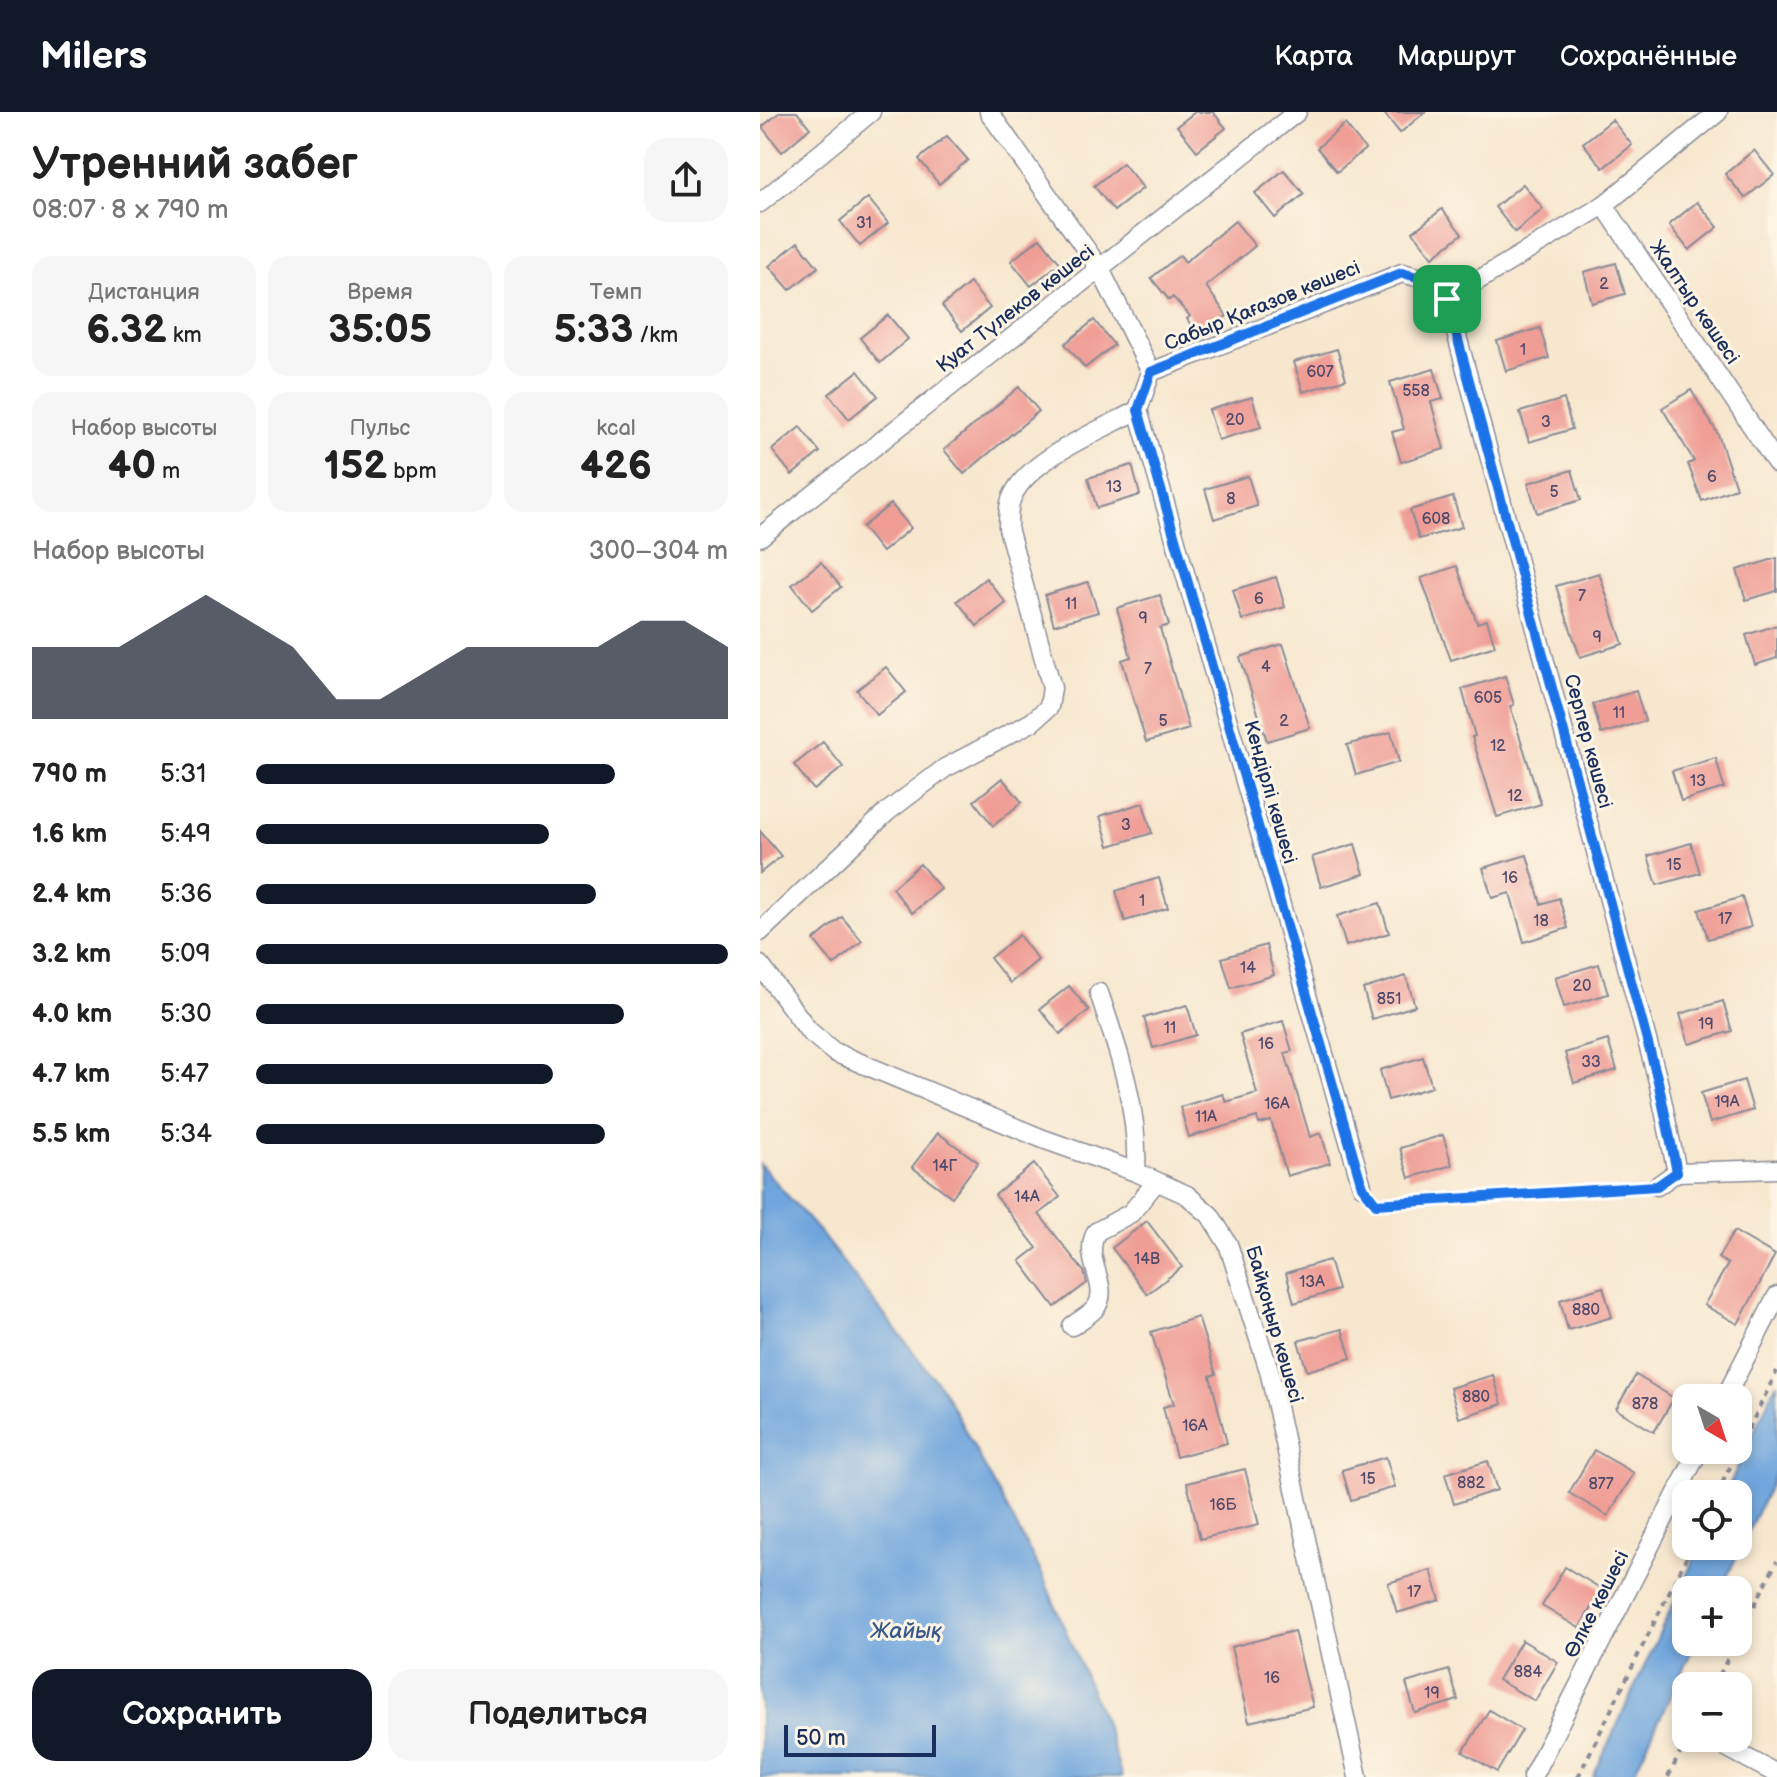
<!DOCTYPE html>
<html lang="ru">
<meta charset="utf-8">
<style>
body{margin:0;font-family:"Balsamiq Sans",sans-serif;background:#f6f6f6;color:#222;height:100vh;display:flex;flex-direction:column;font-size:30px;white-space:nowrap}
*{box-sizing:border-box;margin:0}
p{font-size:26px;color:#767676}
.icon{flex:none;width:44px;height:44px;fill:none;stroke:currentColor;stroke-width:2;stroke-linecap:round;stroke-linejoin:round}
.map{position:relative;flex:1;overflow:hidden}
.panel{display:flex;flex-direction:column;background:#fff;width:760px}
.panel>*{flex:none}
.needle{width:52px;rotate:141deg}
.controls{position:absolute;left:912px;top:1272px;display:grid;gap:16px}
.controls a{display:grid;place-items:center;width:80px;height:80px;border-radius:16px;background:#fff;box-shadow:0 4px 12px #0003;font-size:40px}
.scale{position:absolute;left:24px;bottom:20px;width:152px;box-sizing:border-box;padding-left:8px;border:4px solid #1b2f5e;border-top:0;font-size:22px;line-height:28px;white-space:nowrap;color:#1b2f5e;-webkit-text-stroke:6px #fcf5e5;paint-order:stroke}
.pin{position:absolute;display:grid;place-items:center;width:68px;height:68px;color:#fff;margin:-34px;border-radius:16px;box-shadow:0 4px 12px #0006}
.round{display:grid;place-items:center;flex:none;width:84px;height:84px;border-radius:24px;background:#f6f6f6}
.overview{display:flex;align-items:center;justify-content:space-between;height:136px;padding:0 32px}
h1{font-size:44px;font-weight:700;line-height:60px}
.figures{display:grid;grid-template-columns:repeat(3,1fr);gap:12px;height:136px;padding:8px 32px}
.figures div{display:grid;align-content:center;border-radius:20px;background:#f6f6f6;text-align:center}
.figures b{font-size:40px;font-weight:700}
.figures small{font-size:22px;font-weight:400}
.figures p{font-size:22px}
.chart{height:224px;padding:16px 32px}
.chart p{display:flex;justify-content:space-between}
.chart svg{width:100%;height:144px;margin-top:8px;fill:#111827;opacity:.7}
.action{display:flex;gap:16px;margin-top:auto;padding:16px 32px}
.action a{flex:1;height:92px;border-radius:24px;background:#111827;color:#fff;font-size:32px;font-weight:700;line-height:92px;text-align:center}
.action a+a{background:#f6f6f6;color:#222}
ul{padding:0 32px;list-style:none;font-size:26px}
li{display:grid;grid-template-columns:128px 96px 1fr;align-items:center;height:60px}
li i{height:20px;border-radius:10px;background:#111827}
header{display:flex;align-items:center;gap:48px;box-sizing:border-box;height:112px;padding:0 40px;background:#111827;color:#fff}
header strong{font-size:38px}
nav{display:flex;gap:44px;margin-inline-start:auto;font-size:28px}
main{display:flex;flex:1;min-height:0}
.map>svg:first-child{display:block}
.water{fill:#6fa6dd;stroke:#456a9e;stroke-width:2}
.building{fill:#ef9d95}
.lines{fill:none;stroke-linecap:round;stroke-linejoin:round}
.service-casing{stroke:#898b96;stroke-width:12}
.minor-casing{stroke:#898b96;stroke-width:21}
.path{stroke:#898b96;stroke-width:4;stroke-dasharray:6 6;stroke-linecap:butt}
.service{stroke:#fff;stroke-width:9}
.minor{stroke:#fff;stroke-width:18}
.route-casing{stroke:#fff;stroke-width:16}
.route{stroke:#1a73e8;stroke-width:10}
.labels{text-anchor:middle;stroke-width:6;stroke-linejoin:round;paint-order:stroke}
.number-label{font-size:16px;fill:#504a6c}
.street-label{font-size:20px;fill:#1b2f5e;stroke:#fcf5e5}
.water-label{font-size:22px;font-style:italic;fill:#38598a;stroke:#fcf5e5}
</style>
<header>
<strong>Milers</strong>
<nav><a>Карта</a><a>Маршрут</a><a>Сохранённые</a></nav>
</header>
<main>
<section class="panel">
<div class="overview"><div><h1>Утренний забег</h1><p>08:07 · 8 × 790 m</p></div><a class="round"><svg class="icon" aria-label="share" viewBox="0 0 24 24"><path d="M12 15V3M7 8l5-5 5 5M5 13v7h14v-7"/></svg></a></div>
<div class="figures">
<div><p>Дистанция</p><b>6.32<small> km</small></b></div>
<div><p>Время</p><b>35:05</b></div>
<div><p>Темп</p><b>5:33<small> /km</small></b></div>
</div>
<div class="figures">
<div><p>Набор высоты</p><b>40<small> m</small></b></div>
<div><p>Пульс</p><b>152<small> bpm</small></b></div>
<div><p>kcal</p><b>426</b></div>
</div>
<div class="chart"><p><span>Набор высоты</span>300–304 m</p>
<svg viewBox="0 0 160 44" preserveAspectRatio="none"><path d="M0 44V22L10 22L20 22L30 14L40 6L50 14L60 22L70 38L80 38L90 30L100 22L110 22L120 22L130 22L140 14L150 14L160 22V44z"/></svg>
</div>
<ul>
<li><b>790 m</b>5:31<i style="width:76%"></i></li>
<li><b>1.6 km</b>5:49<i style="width:62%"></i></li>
<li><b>2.4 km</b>5:36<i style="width:72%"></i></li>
<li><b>3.2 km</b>5:09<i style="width:100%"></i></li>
<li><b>4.0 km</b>5:30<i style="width:78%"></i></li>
<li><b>4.7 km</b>5:47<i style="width:63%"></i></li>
<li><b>5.5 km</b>5:34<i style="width:74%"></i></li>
</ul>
<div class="action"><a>Сохранить</a><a>Поделиться</a></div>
</section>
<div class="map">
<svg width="1017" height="1665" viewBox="0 0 1017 1665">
<rect width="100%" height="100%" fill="#fcf5e5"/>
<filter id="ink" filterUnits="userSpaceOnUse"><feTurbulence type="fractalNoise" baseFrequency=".0125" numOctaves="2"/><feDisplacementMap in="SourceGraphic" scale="16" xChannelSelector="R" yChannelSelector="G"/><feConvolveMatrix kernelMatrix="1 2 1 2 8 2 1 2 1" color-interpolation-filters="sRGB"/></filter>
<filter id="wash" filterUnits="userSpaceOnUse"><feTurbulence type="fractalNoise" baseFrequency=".006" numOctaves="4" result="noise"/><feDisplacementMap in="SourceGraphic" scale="32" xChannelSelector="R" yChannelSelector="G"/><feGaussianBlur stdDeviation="1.8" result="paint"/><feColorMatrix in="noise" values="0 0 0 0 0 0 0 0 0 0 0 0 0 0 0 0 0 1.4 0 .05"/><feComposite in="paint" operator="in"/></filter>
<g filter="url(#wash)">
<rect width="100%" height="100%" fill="#f7e7cf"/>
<g class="water">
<path d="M0 1052 60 1121 184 1279 281 1460 344 1609 362 1665H0Z"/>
<path d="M1017 1270V1358L961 1478H926V1530H936L872 1665H833L940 1434H978V1382H965Z"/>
</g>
<g id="blocks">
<g class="building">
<path d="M20 0H37L50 16 22 40 2 15Z"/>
<path d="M435 0H453L466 16 437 39 417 14Z"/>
<path d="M623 0H665L640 21Z"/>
<path d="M852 8 872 33 843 56 823 31Z"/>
<path d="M585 12 605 37 577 60 557 36Z"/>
<path d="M187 24 208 48 179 72 159 47Z"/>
<path d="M994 38 1014 63 985 86 965 62Z"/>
<path d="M363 51 383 76 354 99 334 74Z"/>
<path d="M524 58 544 82 515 106 495 81Z"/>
<path d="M763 72 783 97 755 120 735 95Z"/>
<path d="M108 86 128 111 100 134 80 109Z"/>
<path d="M937 90 958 115 929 138 909 113Z"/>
<path d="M682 97 702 122 673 145 653 120Z"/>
<path d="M475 109 495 134 446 174 467 204 438 224 427 207 430 204 413 185 409 188 391 166 420 143 425 150Z"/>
<path d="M280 126 300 151 271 174 251 149Z"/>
<path d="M38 130 58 155 30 178 9 154Z"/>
<path d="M856 151 865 182 832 191 824 160Z"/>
<path d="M210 171 230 196 202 219 182 194Z"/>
<path d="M128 203 148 227 120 251 100 226Z"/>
<path d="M334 208 354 233 325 256 305 232Z"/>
<path d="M780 216 789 246 746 259 737 229Z"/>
<path d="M577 237 586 267 543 280 534 250Z"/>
<path d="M674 257 683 287 671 290 684 337 641 350 632 320 644 317 630 270Z"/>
<path d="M98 259 118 284 89 307 69 282Z"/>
<path d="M259 275 279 299 204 362 184 338Z"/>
<path d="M931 278 958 322 976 376 942 389 928 352 934 349 902 296Z"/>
<path d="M492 285 501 315 458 328 449 298Z"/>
<path d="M804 287 812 317 769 330 760 300Z"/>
<path d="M40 315 60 340 32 363 12 338Z"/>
<path d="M372 353 380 383 337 396 328 366Z"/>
<path d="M812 358 821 388 777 401 768 371Z"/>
<path d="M488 364 497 394 454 407 445 377Z"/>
<path d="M693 385 702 415 659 427 650 398Z"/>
<path d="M131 392 151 416 122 440 102 415Z"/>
<path d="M1017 446V479L986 488 977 458Z"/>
<path d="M61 450 81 475 52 498 32 473Z"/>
<path d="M697 454 717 511 727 508 735 534 691 548 661 466Z"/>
<path d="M839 461 863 532 820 545 796 474Z"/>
<path d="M516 465 525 495 482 508 473 478Z"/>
<path d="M226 466 246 491 217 514 197 489Z"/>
<path d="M328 470 338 500 294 513 285 483Z"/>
<path d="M400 483 409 513 400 516 429 617 386 630 362 548 371 545 357 496Z"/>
<path d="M1017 513V546L995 553 986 523Z"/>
<path d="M523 532 550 616 507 629 480 545Z"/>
<path d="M126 555 146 580 117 603 97 578Z"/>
<path d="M745 564 754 593 750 594 781 692 737 705 712 625 715 624 702 577Z"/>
<path d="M876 579 885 609 841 622 833 592Z"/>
<path d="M631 620 639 650 596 663 587 633Z"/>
<path d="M63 630 83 655 54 678 34 653Z"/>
<path d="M956 646 964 676 921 689 912 659Z"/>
<path d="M242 666 262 690 233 714 214 689Z"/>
<path d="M383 691 392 721 349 734 340 704Z"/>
<path d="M0 719 21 744 0 761Z"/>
<path d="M931 731 940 761 897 773 888 744Z"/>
<path d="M595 732 604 762 561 775 552 745Z"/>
<path d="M767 743 781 792 799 786 808 816 764 830 750 781 732 786 723 756Z"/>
<path d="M160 752 181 777 152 801 132 776Z"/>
<path d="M399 766 408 796 365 809 356 779Z"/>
<path d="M982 785 991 815 948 827 939 798Z"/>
<path d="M620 791 629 821 586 834 577 804Z"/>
<path d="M82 805 102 829 74 853 54 828Z"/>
<path d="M259 823 278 848 250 871 230 846Z"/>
<path d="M506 833 514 863 471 876 462 846Z"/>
<path d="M839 852 848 882 804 895 795 865Z"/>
<path d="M646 864 655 894 612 907 603 877Z"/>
<path d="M309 874 329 898 300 922 280 897Z"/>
<path d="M963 889 972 919 929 932 920 902Z"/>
<path d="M427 893 436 923 393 936 384 906Z"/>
<path d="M523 909 532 939 525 941 550 1025 561 1021 570 1051 527 1064 511 1009 499 1012 497 1005 429 1025 420 995 463 982 466 990 497 981 480 922Z"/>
<path d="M848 928 857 958 814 971 805 941Z"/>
<path d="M663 945 672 975 628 988 620 958Z"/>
<path d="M984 968 993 998 950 1011 941 981Z"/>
<path d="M178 1021 218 1050 192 1085 152 1055Z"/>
<path d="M683 1023 692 1053 649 1066 640 1036Z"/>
<path d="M274 1052 300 1085 279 1102 324 1160 327 1171 295 1195 260 1149 277 1136 235 1083Z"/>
<path d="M387 1109 422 1155 387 1182 352 1136Z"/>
<path d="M974 1119 1015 1143 978 1212 944 1193 968 1152 958 1146Z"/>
<path d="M569 1148 578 1178 534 1191 526 1161Z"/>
<path d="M843 1175 852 1205 808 1218 800 1188Z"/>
<path d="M438 1205 456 1262 450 1264 467 1331 416 1345 403 1295 414 1292 391 1220Z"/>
<path d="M582 1217 591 1246 547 1259 538 1229Z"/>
<path d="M733 1263 742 1292 699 1306 690 1276Z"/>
<path d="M876 1263 914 1286 894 1320 856 1297Z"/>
<path d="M834 1338 874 1361 848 1404 809 1381Z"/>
<path d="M626 1345 635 1375 591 1388 582 1358Z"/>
<path d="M728 1349 737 1378 694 1392 685 1362Z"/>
<path d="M485 1357 499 1413 440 1427 427 1371Z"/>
<path d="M805 1455 842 1477 819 1516 782 1494Z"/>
<path d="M671 1458 680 1488 637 1501 628 1471Z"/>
<path d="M534 1519 553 1595 489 1610 471 1535Z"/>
<path d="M762 1528 798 1550 775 1589 738 1568Z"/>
<path d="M689 1558 698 1588 655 1601 646 1571Z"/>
<path d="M729 1598 762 1618 737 1660 703 1640Z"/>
</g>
</g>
</g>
<g filter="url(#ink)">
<use href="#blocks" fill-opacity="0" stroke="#898b96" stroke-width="2"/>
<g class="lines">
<defs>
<path id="service" d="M602 1074 616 1092 897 1074"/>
<g id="minor">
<path d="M229 0 340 157 391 260"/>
<path d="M0 91 111 0"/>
<path d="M844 93 1017 352"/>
<path d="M687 187 898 969 917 1060 897 1074"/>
<path d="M378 298 602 1074"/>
<path d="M0 425 537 0"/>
<path d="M0 820 127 700 185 656 272 610 289 595 292 576 248 416C248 408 248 399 250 391 261 349 342 318 378 298L391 260 642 161 661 166 687 187 844 93 958 0"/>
<path d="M0 853 49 919 74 940 283 1027 376 1060 427 1083 450 1103 468 1132 509 1258 598 1665"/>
<path d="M339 881C359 940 379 997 376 1060"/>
<path d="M917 1060 1017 1057"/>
<path d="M312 1214C320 1208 332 1202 337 1194 350 1172 322 1148 336 1120L371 1101 396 1070"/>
<path d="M965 1286 1017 1184"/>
<path d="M966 1635 1017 1662"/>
<path d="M772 1665 939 1338"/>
</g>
</defs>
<use href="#service" class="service-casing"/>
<use href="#minor" class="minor-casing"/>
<g class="path">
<path d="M957 1382 1017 1259"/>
<path d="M978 1526 1017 1449"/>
<path d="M954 1574 976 1530"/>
<path d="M818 1665 932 1434"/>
<path d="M908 1665 928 1626"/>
</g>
<use href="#service" class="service"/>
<use href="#minor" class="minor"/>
</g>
</g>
<g class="lines" filter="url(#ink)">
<defs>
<path id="route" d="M642 161 661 166 687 187 898 969 917 1060 897 1074 616 1092 602 1074 378 298 391 260Z"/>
</defs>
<use href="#route" class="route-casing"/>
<use href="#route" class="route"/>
</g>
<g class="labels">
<g class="number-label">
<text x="104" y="116">31</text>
<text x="844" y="177">2</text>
<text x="763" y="243">1</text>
<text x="560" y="265">607</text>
<text x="656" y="284">558</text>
<text x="475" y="313">20</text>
<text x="786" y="315">3</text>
<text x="952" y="370">6</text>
<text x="354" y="380">13</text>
<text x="794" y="385">5</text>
<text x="471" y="392">8</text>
<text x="676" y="412">608</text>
<text x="822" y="489">7</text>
<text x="499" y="492">6</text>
<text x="311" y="497">11</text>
<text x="383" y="511">9</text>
<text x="837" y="530">9</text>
<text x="506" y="560">4</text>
<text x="388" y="562">7</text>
<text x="728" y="591">605</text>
<text x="859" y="606">11</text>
<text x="403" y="614">5</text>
<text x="524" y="614">2</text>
<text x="738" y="639">12</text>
<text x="938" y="674">13</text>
<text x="755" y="689">12</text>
<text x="366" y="718">3</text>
<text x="914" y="758">15</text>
<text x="750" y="771">16</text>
<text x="382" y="794">1</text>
<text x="965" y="812">17</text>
<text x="781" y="814">18</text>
<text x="488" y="861">14</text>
<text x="822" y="879">20</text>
<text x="629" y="892">851</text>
<text x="946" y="917">19</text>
<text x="410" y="921">11</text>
<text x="506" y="937">16</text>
<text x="831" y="955">33</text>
<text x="967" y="995">19А</text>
<text x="517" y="997">16А</text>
<text x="446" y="1010">11А</text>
<text x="185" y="1059">14Г</text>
<text x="267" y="1090">14А</text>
<text x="387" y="1152">14В</text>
<text x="552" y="1175">13А</text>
<text x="826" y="1203">880</text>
<text x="716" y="1290">880</text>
<text x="885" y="1297">878</text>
<text x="435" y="1319">16А</text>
<text x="608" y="1372">15</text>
<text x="711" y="1376">882</text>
<text x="841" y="1377">877</text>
<text x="463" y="1398">16Б</text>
<text x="654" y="1485">17</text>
<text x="768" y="1565">884</text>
<text x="512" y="1571">16</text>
<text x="672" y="1586">19</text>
</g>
<g class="street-label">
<text transform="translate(935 190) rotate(56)" y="7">Жалтыр көшесі</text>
<text transform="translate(502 193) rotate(-22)" y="7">Сабыр Қағазов көшесі</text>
<text transform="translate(255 196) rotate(-38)" y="7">Қуат Түлеков көшесі</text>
<text transform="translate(829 629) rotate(75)" y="7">Серпер көшесі</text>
<text transform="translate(511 680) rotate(74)" y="7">Кендірлі көшесі</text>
<text transform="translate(515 1212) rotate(74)" y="7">Байқоңыр көшесi</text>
<text transform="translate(836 1492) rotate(-63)" y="7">Өлке көшесі</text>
</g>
<g class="water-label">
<text x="146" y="1526">Жайық</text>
</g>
</g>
</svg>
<div class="controls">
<a><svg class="needle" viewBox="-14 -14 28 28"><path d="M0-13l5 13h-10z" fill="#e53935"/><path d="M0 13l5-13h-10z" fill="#767676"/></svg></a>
<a><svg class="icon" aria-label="locate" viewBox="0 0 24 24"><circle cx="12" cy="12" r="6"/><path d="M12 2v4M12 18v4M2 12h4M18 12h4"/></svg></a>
<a>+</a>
<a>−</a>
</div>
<div class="scale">50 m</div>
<div class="pin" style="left:687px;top:187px;background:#1e9e55"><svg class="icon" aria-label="arrive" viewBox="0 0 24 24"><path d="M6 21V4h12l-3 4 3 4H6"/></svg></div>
</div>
</main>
